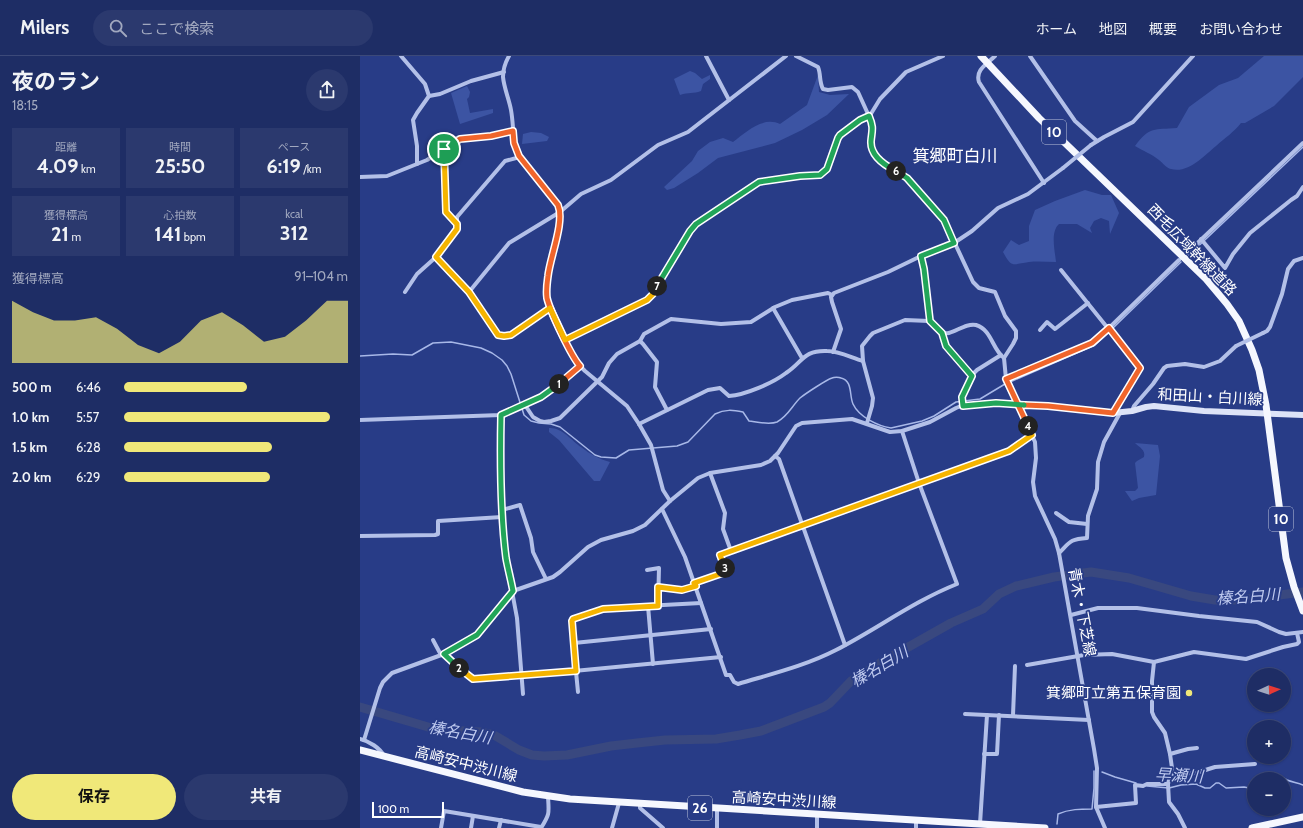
<!DOCTYPE html>
<html lang="ja">
<meta charset="utf-8">
<style>
body{margin:0;font-family:Cabin,"Noto Sans JP",sans-serif;background:#2b396e;color:#f1f3f6;height:100vh;display:flex;flex-direction:column;font-size:15px;white-space:nowrap}
*{box-sizing:border-box;margin:0}
p{font-size:13px;color:#a1a8bf}
.icon{flex:none;width:22px;height:22px;fill:none;stroke:currentColor;stroke-width:2;stroke-linecap:round;stroke-linejoin:round}
.map{position:relative;flex:1;overflow:hidden}
.panel{display:flex;flex-direction:column;background:#1e2d65;width:360px}
.panel>*{flex:none}
.needle{width:26px;rotate:87deg}
.fabs{position:absolute;left:887px;top:612px;display:grid;gap:8px}
.fabs a{display:grid;place-items:center;width:44px;height:44px;border-radius:50%;background:#1e2d65;box-shadow:0 1px 3px #0004,0 0 0 1px #3c4979;font-size:20px}
.scale{position:absolute;left:12px;bottom:10px;width:72px;box-sizing:border-box;padding-left:4px;border:2px solid #fff;border-top:0;font-size:11px;line-height:14px;white-space:nowrap;color:#fff;-webkit-text-stroke:3px #283c87;paint-order:stroke}
.pin{position:absolute;display:grid;place-items:center;width:34px;height:34px;color:#fff;margin:-17px;border:2px solid #fff;border-radius:50%;box-shadow:0 1px 4px #0007}
.km{position:absolute;width:20px;height:20px;margin:-10px;border-radius:50%;background:#222;color:#fff;font-size:11px;line-height:20px;text-align:center}
.round{display:grid;place-items:center;flex:none;width:42px;height:42px;border-radius:21px;background:#2b396e}
.overview{display:flex;align-items:center;justify-content:space-between;height:68px;padding:0 12px}
h1{font-size:22px;font-weight:700;line-height:30px}
.metrics{display:grid;grid-template-columns:repeat(3,1fr);gap:6px;height:68px;padding:4px 12px}
.metrics div{display:grid;align-content:center;border-radius:0px;background:#2b396e;text-align:center}
.metrics b{font-size:20px;font-weight:700}
.metrics small{font-size:11px;font-weight:400}
.metrics p{font-size:11px}
.chart{height:112px;padding:8px 12px}
.chart p{display:flex;justify-content:space-between}
.chart svg{width:100%;height:72px;margin-top:4px;fill:#f0e879;opacity:.7}
.action{display:flex;gap:8px;margin-top:auto;padding:8px 12px}
.action a{flex:1;height:46px;border-radius:24px;background:#f0e879;color:#111;font-size:16px;font-weight:700;line-height:46px;text-align:center}
.action a+a{background:#2b396e;color:#f1f3f6}
ul{padding:0 12px;list-style:none;font-size:13px}
li{display:grid;grid-template-columns:64px 48px 1fr;align-items:center;height:30px}
li i{height:10px;border-radius:5px;background:#f0e879}
header{display:flex;align-items:center;gap:24px;box-sizing:border-box;height:56px;padding:0 20px;background:#1e2d65;border-bottom:1px solid #3c4979}
header strong{font-size:19px}
nav{display:flex;gap:22px;margin-inline-start:auto;font-size:14px}
.search{width:280px;height:36px;background:#2b396e;display:flex;align-items:center;gap:10px;box-sizing:border-box;padding:0 14px;border-radius:22px;color:#a1a8bf;font-size:15px}
main{display:flex;flex:1;min-height:0}
.map>svg:first-child{display:block}
.green{fill:#3c54a3}
.lines{fill:none;stroke-linecap:round;stroke-linejoin:round}
.stream{stroke:#a8b8e8;stroke-width:1.5}
.river{stroke:#39487f;stroke-width:9}
.street{stroke:#b3c0e8;stroke-width:4}
.secondary{stroke:#dde3f7;stroke-width:6}
.primary{stroke:#f5f7fe;stroke-width:7}
.street-bridge{stroke:#b3c0e8;stroke-width:4}
.split-1-casing{stroke:#fff;stroke-width:8}
.split-2-casing{stroke:#fff;stroke-width:8}
.split-3-casing{stroke:#fff;stroke-width:8}
.split-4-casing{stroke:#fff;stroke-width:8}
.split-5-casing{stroke:#fff;stroke-width:8}
.split-6-casing{stroke:#fff;stroke-width:8}
.split-7-casing{stroke:#fff;stroke-width:8}
.split-8-casing{stroke:#fff;stroke-width:8}
.split-1{stroke:#f0652b;stroke-width:5}
.split-2{stroke:#22a559;stroke-width:5}
.split-3{stroke:#f5b400;stroke-width:5}
.split-4{stroke:#f5b400;stroke-width:5}
.split-5{stroke:#f0652b;stroke-width:5}
.split-6{stroke:#22a559;stroke-width:5}
.split-7{stroke:#22a559;stroke-width:5}
.split-8{stroke:#f5b400;stroke-width:5}
.poi-dot{fill:#f0e879;stroke:#283c87;stroke-width:1.5}
.labels{text-anchor:middle;stroke-width:3.5;stroke-linejoin:round;paint-order:stroke}
.shield{fill:#283c87;stroke:#bec4db;stroke-width:1}
.shield-label{font-size:14px;font-weight:bold;fill:#fff}
.street-label{font-size:15px;fill:#fff;stroke:#283c87}
.poi-label{font-size:15px;fill:#fff;stroke:#283c87;text-anchor:end}
.water-label{font-size:16px;font-style:italic;fill:#bfcaef;stroke:#283c87}
.quarter-label{font-size:17px;fill:#fff;stroke:#283c87}
</style>
<header>
<strong>Milers</strong>
<div class="search"><svg class="icon" aria-label="search" viewBox="0 0 24 24"><circle cx="10" cy="10" r="6"/><path d="M15 15l6 6"/></svg>ここで検索</div>
<nav><a>ホーム</a><a>地図</a><a>概要</a><a>お問い合わせ</a></nav>
</header>
<main>
<section class="panel">
<div class="overview"><div><h1>夜のラン</h1><p>18:15</p></div><a class="round"><svg class="icon" aria-label="share" viewBox="0 0 24 24"><path d="M12 15V3M7 8l5-5 5 5M5 13v7h14v-7"/></svg></a></div>
<div class="metrics">
<div><p>距離</p><b>4.09<small> km</small></b></div>
<div><p>時間</p><b>25:50</b></div>
<div><p>ペース</p><b>6:19<small> /km</small></b></div>
</div>
<div class="metrics">
<div><p>獲得標高</p><b>21<small> m</small></b></div>
<div><p>心拍数</p><b>141<small> bpm</small></b></div>
<div><p>kcal</p><b>312</b></div>
</div>
<div class="chart"><p><span>獲得標高</span>91–104 m</p>
<svg viewBox="0 0 160 44" preserveAspectRatio="none"><path d="M0 44V6L10 13L20 18L30 18L40 16L50 23L60 33L70 38L80 31L90 18L100 13L110 21L120 31L130 28L140 18L150 6L160 6V44z"/></svg>
</div>
<ul>
<li><b>500 m</b>6:46<i style="width:55%"></i></li>
<li><b>1.0 km</b>5:57<i style="width:92%"></i></li>
<li><b>1.5 km</b>6:28<i style="width:66%"></i></li>
<li><b>2.0 km</b>6:29<i style="width:65%"></i></li>
</ul>
<div class="action"><a>保存</a><a>共有</a></div>
</section>
<div class="map">
<svg width="943" height="772" viewBox="0 0 943 772">
<rect width="100%" height="100%" fill="#283c87"/>
<g class="green">
<path d="M904 0H943V21L914 50 885 67H881C874 76 865 82 856 90 845 99 828 118 811 113 806 112 803 107 799 104 792 98 783 95 775 90 790 70 794 74 817 72L829 51 859 29 878 22Z"/>
<path d="M330 15 335 17 342 23 350 19V23L343 28 341 35C333 38 329 36 320 39L314 23Z"/>
<path d="M458 19 459 36 470 39 489 38 467 59 442 74 415 87 358 102 338 117 314 132 307 134 304 131 332 105 338 95 350 86 363 82 373 86C386 76 403 60 420 68L447 49Z"/>
<path d="M107 30 110 36 109 41 107 43 110 57 133 53V57L100 68 91 37Z"/>
<path d="M171 76 181 77 189 81 187 85 162 88 163 78Z"/>
<path d="M725 134 742 139H751L759 157 750 178 749 165 741 162 734 165 730 172 732 177 717 168H699C690 176 695 195 696 206 687 206 678 205 669 206 653 208 652 213 643 196L651 184 659 189 669 185V170L675 154 695 145Z"/>
<path d="M189 372C202 371 212 385 221 391 230 398 239 403 250 406L240 425H234L199 384 189 376Z"/>
<path d="M775 387 798 389 800 400 796 439 779 442 772 445 765 435H775L778 432 775 407 777 405 784 401C786 394 779 391 775 387Z"/>
</g>
<g class="lines">
<g class="stream">
<path d="M829 199 943 91"/>
<path d="M753 272 821 206"/>
<path d="M0 300 33 298 52 299 73 287 91 286 121 292 132 297 142 304 147 310 151 318 164 359 171 365 179 367 191 368 200 371 235 399 241 401 256 402 269 394 317 390 328 386 355 358C365 353 373 354 383 356L389 365C397 366 409 369 417 366 428 360 432 350 440 342 445 338 466 324 472 322 474 321 479 321 481 322 493 325 489 339 493 348 499 361 518 370 531 372L562 365 574 360 596 346 620 343 645 328"/>
<path d="M650 326 735 289 748 277"/>
<path d="M742 716 755 721 776 727"/>
<path d="M903 723C911 713 918 719 927 724 932 726 938 727 943 729"/>
<path d="M787 730 809 732 821 729 836 728 845 732H850L856 727H859L866 732 884 731 894 733"/>
<path d="M697 768 698 758C709 753 721 753 732 753L734 732V715"/>
</g>
<path class="river" d="M0 651 75 673 120 676 134 679 159 694 172 699 184 700 207 699 251 690 277 687 305 684 356 683 380 679 401 675 464 651 470 647 491 625 520 607 591 567 623 553 639 538 656 530 694 521 731 516 769 522 831 540 855 544H880L943 536"/>
<g class="street">
<path d="M41 0 65 28 69 40 57 57 53 64 57 90V108"/>
<path d="M149 0C145 7 143 13 143 21 144 32 149 43 151 54 154 70 152 86 159 100L191 139 199 153 200 166 188 220 187 236 190 252 216 306 225 315 267 350 279 368 291 389 303 434 310 445"/>
<path d="M346 0 369 44"/>
<path d="M436 0 458 11C461 18 459 26 463 33L468 34 492 31 498 36 513 69 511 86 512 92 515 98 526 110 547 121 584 164 613 226 619 232 635 236 645 260 656 275V282L653 288 644 302 646 323 675 386 676 402 673 426 675 440 695 483 699 497 734 693 737 712 736 751 745 772"/>
<path d="M635 0C627 8 615 14 619 26L684 127"/>
<path d="M670 0 715 65 737 85"/>
<path d="M69 40 80 38 111 25 144 16"/>
<path d="M731 89 744 81 773 66 833 0"/>
<path d="M84 93 86 156 96 167"/>
<path d="M0 121 27 120 67 104 100 83 131 80 153 75"/>
<path d="M841 183 865 212 873 198 890 177 931 144 937 140 943 131"/>
<path d="M827 197 943 87"/>
<path d="M561 200 564 213 569 265"/>
<path d="M76 201 109 236 138 279C151 286 180 260 190 252"/>
<path d="M701 214 779 311 753 357"/>
<path d="M45 236 57 218 76 201 97 175V161L145 105 160 101"/>
<path d="M109 236 149 187 200 156 221 138 251 124 298 89 328 76 426 0"/>
<path d="M413 252 442 302"/>
<path d="M680 274 687 266 695 273 728 247"/>
<path d="M582 277 586 290 611 320 602 341 603 349"/>
<path d="M903 277 907 275 910 271 922 238 928 213 934 205 943 202"/>
<path d="M205 284 272 251 290 241 330 175 337 168 399 126 440 120 460 119 467 113 478 82 480 79 500 64 509 61 520 43 546 16 583 0"/>
<path d="M280 285 283 288 297 306 295 331 307 354"/>
<path d="M473 296 481 273 472 246 471 241 474 237 528 216 559 201 594 187 612 175 638 152 668 138 703 112"/>
<path d="M611 320 617 314 641 299"/>
<path d="M646 323 732 287 749 272 819 204"/>
<path d="M165 349 173 361 180 365 184 366 191 365 200 362 242 321 249 307 257 298 280 285 284 278 311 263 361 268 391 266 415 251 432 244 468 237 472 239"/>
<path d="M772 355 774 350 793 328 804 312 807 310 825 308 844 311 860 305 876 290"/>
<path d="M141 359 140 401 142 461 146 503 157 562 163 638"/>
<path d="M0 364 141 359 181 341 220 310"/>
<path d="M507 367 512 350 513 342 503 305 502 290 510 280 513 277 545 264 569 265C573 268 577 273 581 276 590 282 604 266 616 269 632 274 632 293 644 302"/>
<path d="M279 368 348 334 360 332 369 340C385 339 413 327 426 317 443 306 443 294 467 295 479 295 492 302 503 305"/>
<path d="M415 400 419 403 485 589"/>
<path d="M350 417 365 457 363 473 371 495"/>
<path d="M302 453 325 501 366 619H370L374 626 378 628C411 618 445 610 476 594 517 573 554 545 597 528L559 427 542 375"/>
<path d="M142 454 160 449 171 482 173 496 186 523"/>
<path d="M696 457 709 466 727 468"/>
<path d="M0 480 75 479 78 478V465L142 461"/>
<path d="M699 497C710 486 710 483 727 482L728 460 737 433 738 406 744 386 760 357"/>
<path d="M287 514 299 512 298 550"/>
<path d="M334 527 366 516 361 499 649 395 672 379"/>
<path d="M298 531 322 534 336 530"/>
<path d="M288 550 293 608"/>
<path d="M711 559 738 552H777L839 560 897 566 919 576 926 578 943 576"/>
<path d="M73 584 81 599"/>
<path d="M214 587 351 573"/>
<path d="M84 598 111 622 118 624 361 601"/>
<path d="M794 606 792 625V656L794 661 805 677 810 698 812 712 808 728 809 746 818 758 825 772"/>
<path d="M667 609 724 599 752 598 794 606 834 596 886 603 923 591 937 588 939 586 937 577"/>
<path d="M218 636 211 565 213 563 247 552 341 547"/>
<path d="M605 658 729 664"/>
<path d="M653 659 655 610"/>
<path d="M0 683C9 685 20 692 24 700"/>
<path d="M4 684 20 632 23 626 32 617 84 598 117 579 153 535 193 521 200 516 228 491 241 484 273 475 285 469 310 445 338 422 350 417 401 409 410 405 418 397 436 370 442 367 492 363 530 376 542 375 570 366 596 352 606 348 636 347 658 349"/>
<path d="M624 698H637L639 659"/>
<path d="M810 698 828 693 837 692"/>
<path d="M811 718 836 717 855 711 895 708"/>
<path d="M280 748V752L303 772"/>
<path d="M736 751 776 747 775 729 783 730 787 728H808"/>
<path d="M357 753V772"/>
<path d="M620 768 627 659"/>
<path d="M81 772 84 755 181 771"/>
<path d="M111 772 113 760"/>
<path d="M139 772 141 764"/>
<path d="M181 772C190 758 189 757 188 741"/>
<path d="M252 772 259 747"/>
<path d="M457 772V759"/>
<path d="M556 772V765"/>
</g>
<path class="secondary" d="M658 349 688 350 753 357 772 355 786 351 794 350 844 355 943 359"/>
<g class="primary">
<path d="M621 0 679 62 846 223 867 248 879 265 892 294 899 314 906 349 926 502 934 531 943 555"/>
<path d="M0 694 163 736 210 743 685 772"/>
<path d="M892 772 943 761"/>
</g>
<g class="street-bridge">
<path d="M703 112 731 89"/>
<path d="M876 290 903 277"/>
</g>
</g>
<g class="lines">
<defs>
<path id="split-1" d="M84 93 100 83 131 80 153 75 154 87 159 100 198 149C205 166 190 201 188 220 187 227 186 235 187 242 190 255 211 300 220 310L199 328"/>
<path id="split-2" d="M99 612 84 598 117 579 153 535C151 524 148 513 146 502 140 455 140 407 141 359L181 341 199 328"/>
<path id="split-3" d="M99 612 113 623 216 615 212 565 213 563 243 553 298 550V531L322 534 336 530 334 527 366 516 365 512"/>
<path id="split-4" d="M365 512 360 499 649 395 672 379 668 370"/>
<path id="split-5" d="M664 349 688 350 753 357 780 312 749 272 732 287 646 323 668 370"/>
<path id="split-6" d="M536 115 547 122 584 164 594 187 561 200 564 213 570 265 582 277 586 290 612 320 602 341 603 350 636 347 664 349"/>
<path id="split-7" d="M297 230 330 175 336 168 399 126 440 120 460 119 467 113 478 82 480 79 500 64 509 60C514 72 512 74 511 85 510 100 524 109 536 115"/>
<path id="split-8" d="M84 93 86 156 97 168V173L76 201 109 236 138 279 144 280 151 279 190 252 205 284 287 244 293 238 297 230"/>
</defs>
<use href="#split-1" class="split-1-casing"/>
<use href="#split-2" class="split-2-casing"/>
<use href="#split-3" class="split-3-casing"/>
<use href="#split-4" class="split-4-casing"/>
<use href="#split-5" class="split-5-casing"/>
<use href="#split-6" class="split-6-casing"/>
<use href="#split-7" class="split-7-casing"/>
<use href="#split-8" class="split-8-casing"/>
<use href="#split-1" class="split-1"/>
<use href="#split-2" class="split-2"/>
<use href="#split-3" class="split-3"/>
<use href="#split-4" class="split-4"/>
<use href="#split-5" class="split-5"/>
<use href="#split-6" class="split-6"/>
<use href="#split-7" class="split-7"/>
<use href="#split-8" class="split-8"/>
</g>
<circle class="poi-dot" cx="829" cy="637" r="4"/>
<g class="labels">
<g class="shield">
<rect x="682" y="64" width="24" height="24" rx="3"/>
<rect x="909" y="451" width="24" height="24" rx="3"/>
<rect x="328" y="740" width="24" height="24" rx="3"/>
</g>
<g class="shield-label">
<text x="694" y="81">10</text>
<text x="921" y="468">10</text>
<text x="340" y="757">26</text>
</g>
<g class="street-label">
<text transform="translate(832 194) rotate(46)" y="5">西毛広域幹線道路</text>
<text transform="translate(850 341) rotate(3)" y="5">和田山・白川線</text>
<text transform="translate(722 556) rotate(79)" y="5">青木・下芝線</text>
<text transform="translate(106 708) rotate(14)" y="5">高崎安中渋川線</text>
<text transform="translate(424 744) rotate(3)" y="5">高崎安中渋川線</text>
</g>
<g class="poi-label">
<text x="821" y="642">箕郷町立第五保育園</text>
</g>
<g class="water-label">
<text transform="translate(888 540) rotate(-4)" y="6">榛名白川</text>
<text transform="translate(519 610) rotate(-31)" y="6">榛名白川</text>
<text transform="translate(100 676) rotate(10)" y="6">榛名白川</text>
<text transform="translate(819 719) rotate(3)" y="6">早瀬川</text>
</g>
<g class="quarter-label">
<text x="595" y="106">箕郷町白川</text>
</g>
</g>
</svg>
<div class="fabs">
<a><svg class="needle" viewBox="-14 -14 28 28"><path d="M0-13l5 13h-10z" fill="#e53935"/><path d="M0 13l5-13h-10z" fill="#a1a8bf"/></svg></a>
<a>+</a>
<a>−</a>
</div>
<div class="scale">100 m</div>
<div class="pin" style="left:84px;top:93px;background:#1e9e55"><svg class="icon" aria-label="arrive" viewBox="0 0 24 24"><path d="M6 21V4h12l-3 4 3 4H6"/></svg></div>
<b class="km" style="left:199px;top:328px">1</b>
<b class="km" style="left:99px;top:612px">2</b>
<b class="km" style="left:365px;top:512px">3</b>
<b class="km" style="left:668px;top:370px">4</b>
<b class="km" style="left:536px;top:115px">6</b>
<b class="km" style="left:297px;top:230px">7</b>
</div>
</main>
